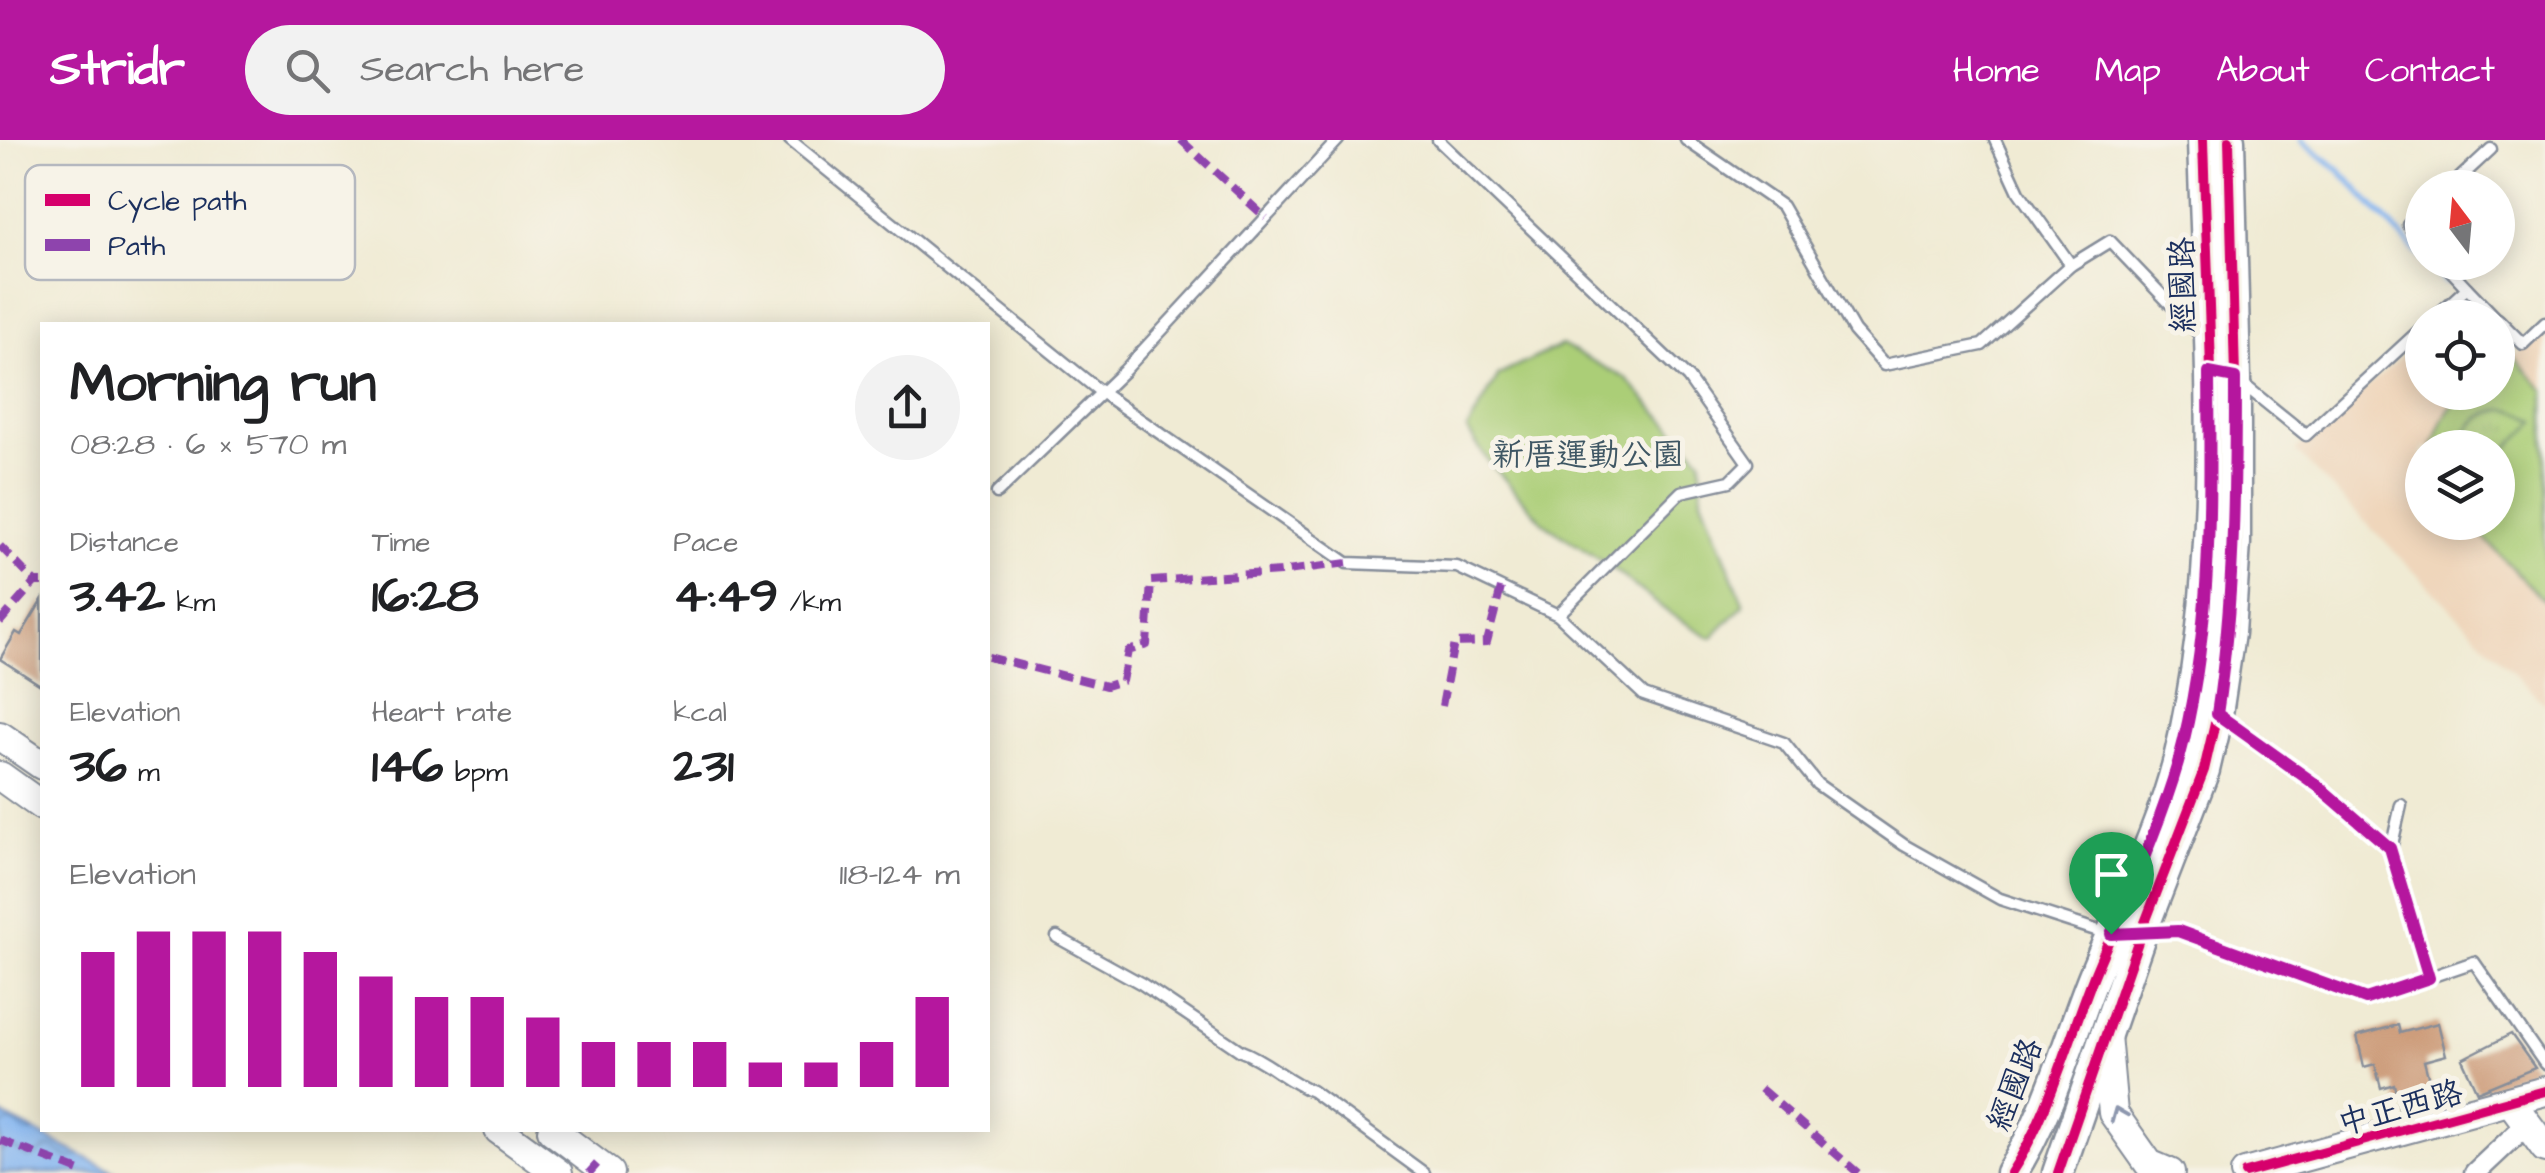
<!DOCTYPE html>
<meta charset="utf-8">
<style>
body{margin:0;font-family:"Architects Daughter","LXGW WenKai TC",sans-serif;background:#f2f2f2;color:#202124;height:100vh;display:flex;flex-direction:column;font-size:38px;white-space:nowrap}
*{box-sizing:border-box;margin:0}
p{font-size:32px;color:#757577}
.icon{flex:none;width:55px;height:55px;fill:none;stroke:currentColor;stroke-width:2;stroke-linecap:round;stroke-linejoin:round}
.map{position:relative;flex:1;overflow:hidden}
.drawer{position:absolute;left:40px;top:182px;width:950px;height:810px;display:flex;flex-direction:column;background:#fff;border-radius:0px;box-shadow:0 5px 25px #0003}
.drawer>*{flex:none}
.needle{width:65px;rotate:344deg}
.tools{position:absolute;left:2405px;top:30px;display:grid;gap:20px}
.tools a{display:grid;place-items:center;width:110px;height:110px;border-radius:50%;background:#fff;box-shadow:0 5px 25px #0003;font-size:50px}
.pin{position:absolute;display:grid;place-items:center;width:85px;height:85px;color:#fff;margin:-102px -42px;border-radius:50% 50% 50% 0;rotate:-45deg;box-shadow:0 0 10px #0007}
.pin .icon{rotate:45deg}
.round{display:grid;place-items:center;flex:none;width:105px;height:105px;border-radius:52px;background:#f2f2f2}
.headline{display:flex;align-items:center;justify-content:space-between;height:170px;padding:0 30px}
h1{font-size:55px;font-weight:700;line-height:75px}
.metrics{display:grid;grid-template-columns:repeat(3,1fr);gap:15px;height:170px;padding:10px 30px}
.metrics div{display:grid;align-content:center}
.metrics b{font-size:50px;font-weight:700}
.metrics small{font-size:28px;font-weight:400}
.metrics p{font-size:28px}
.chart{height:280px;padding:20px 30px}
.chart p{display:flex;justify-content:space-between}
.chart svg{width:100%;height:180px;margin-top:10px;stroke:#b5179e;stroke-width:6}
header{display:flex;align-items:center;gap:60px;box-sizing:border-box;height:140px;padding:0 50px;background:#b5179e;color:#fff}
header strong{font-size:48px}
nav{display:flex;gap:55px;margin-inline-start:auto;font-size:35px}
.search{width:700px;height:90px;background:#f2f2f2;display:flex;align-items:center;gap:25px;box-sizing:border-box;padding:0 35px;border-radius:55px;color:#757577;font-size:38px}
.map>svg:first-child{display:block}
.built{fill:#efd6bb;fill-rule:evenodd}
.grass{fill:url(#grass-tufts);stroke:#637e6a;stroke-width:2.5}
.park{fill:#abce77;stroke:#637e6a;stroke-width:2.5}
.water{fill:url(#water-waves);stroke:#5072a7;stroke-width:2.5}
.lines{fill:none;stroke-linecap:round;stroke-linejoin:round}
.stream{stroke:#84b5f0;stroke-width:6}
.building{fill:#cd9d7c}
.lane-casing{stroke:#868d99;stroke-width:15}
.street-casing{stroke:#868d99;stroke-width:25}
.secondary-casing{stroke:#868d99;stroke-width:32}
.primary-casing{stroke:#868d99;stroke-width:35}
.lane{stroke:#fff;stroke-width:10}
.street{stroke:#fff;stroke-width:20}
.secondary{stroke:#fff;stroke-width:28}
.primary{stroke:#fff;stroke-width:30}
.quiet{stroke:#8e44ad;stroke-width:8;stroke-dasharray:15 8;stroke-linecap:butt}
.cycleway-casing{stroke:#f7f3e8;stroke-width:16}
.cycleway{stroke:#d6006c;stroke-width:10}
.oneway{stroke:#8d97ae}
.route-casing{stroke:#fff;stroke-width:20}
.route{stroke:#b5179e;stroke-width:12}
.labels{text-anchor:middle;stroke-width:10;stroke-linejoin:round;paint-order:stroke}
.street-label{font-size:32px;fill:#1b2f5e;stroke:#f7f3e8}
.park-label{font-size:32px;fill:#3f5764;stroke:#f7f3e8}
.key{fill:#f7f3e8;stroke:#b5b8bf;stroke-width:2.5}
.key-label{font-size:28px;fill:#1b2f5e}
</style>
<header>
<strong>Stridr</strong>
<div class="search"><svg class="icon" aria-label="search" viewBox="0 0 24 24"><circle cx="10" cy="10" r="6"/><path d="M15 15l6 6"/></svg>Search here</div>
<nav><a>Home</a><a>Map</a><a>About</a><a>Contact</a></nav>
</header>
<div class="map">
<svg width="2545" height="1033" viewBox="0 0 2545 1033">
<defs>
<pattern id="grass-tufts" width="24" height="20" patternUnits="userSpaceOnUse" patternTransform="scale(2.5)"><rect width="24" height="20" fill="#abce77"/><path d="M3 7l-1-3M5 7V3M7 7l1-3M15 17l-1-3M17 17v-4M19 17l1-3" fill="none" stroke="#93b169"/></pattern>
<pattern id="water-waves" width="16" height="10" patternUnits="userSpaceOnUse" patternTransform="scale(2.5)"><rect width="16" height="10" fill="#84b5f0"/><path d="M0 5q4-4 8 0t8 0" fill="none" stroke="#6b94c6"/></pattern>
</defs>
<rect width="100%" height="100%" fill="#f7f3e8"/>
<filter id="ink" filterUnits="userSpaceOnUse"><feTurbulence type="fractalNoise" baseFrequency=".01" numOctaves="2"/><feDisplacementMap in="SourceGraphic" scale="20" xChannelSelector="R" yChannelSelector="G"/><feConvolveMatrix kernelMatrix="1 2 1 2 8 2 1 2 1" color-interpolation-filters="sRGB"/></filter>
<filter id="wash" filterUnits="userSpaceOnUse"><feTurbulence type="fractalNoise" baseFrequency=".0048" numOctaves="4" result="noise"/><feDisplacementMap in="SourceGraphic" scale="40" xChannelSelector="R" yChannelSelector="G"/><feGaussianBlur stdDeviation="2.25" result="paint"/><feColorMatrix in="noise" values="0 0 0 0 0 0 0 0 0 0 0 0 0 0 0 0 0 1.4 0 .05"/><feComposite in="paint" operator="in"/></filter>
<g filter="url(#wash)">
<rect width="100%" height="100%" fill="#f0ebd4"/>
<path class="built" d="M2545 187V564L2295 311 2422 199V252H2498V201L2516 215ZM2422 308H2498V382H2422Z"/>
<path class="grass" d="M2507 269 2523 272 2536 282 2498 317V308H2459C2467 284 2482 272 2507 269Z"/>
<g class="park">
<path d="M1562 205 1625 238 1701 318 1702 358 1744 465 1712 498 1669 473 1609 426 1544 383 1489 322 1467 290 1499 235Z"/>
<path d="M2510 213 2545 251V462L2470 383 2498 382V317L2536 281C2505 258 2471 272 2459 307H2433C2439 288 2449 259 2471 253 2478 251 2490 252 2498 252V244L2501 243 2498 225Z"/>
</g>
<path class="water" d="M0 974 116 1033H0Z"/>
<g class="lines">
<g class="stream">
<path d="M2302 0 2340 31 2422 118"/>
<path d="M2427 122 2445 142"/>
</g>
</g>
<g id="blocks">
<g class="building">
<path d="M42 460V546L0 519 16 492 21 495Z"/>
<path d="M2438 883 2446 915 2424 921 2434 959 2399 968 2394 944 2381 948 2375 924 2364 927 2357 896 2398 885 2400 893Z"/>
<path d="M2511 894 2535 928 2477 952 2462 919Z"/>
</g>
</g>
</g>
<g filter="url(#ink)">
<use href="#blocks" fill-opacity="0" stroke="#868d99" stroke-width="2.5"/>
<g class="lines">
<defs>
<g id="lane">
<path d="M790 0 1102 253 1347 423 1457 427 1558 475 1644 555 1784 603 1817 644 1904 705 2000 759 2108 794"/>
<path d="M1438 0 1688 238 1748 323 1730 341 1681 352 1558 475"/>
<path d="M1686 0 1782 66 1854 191 1884 225 1982 205 2071 125 2110 101 2204 199"/>
<path d="M1995 0 2019 52 2071 125"/>
<path d="M2449 48 2491 9"/>
<path d="M2422 72 2408 85 2422 101"/>
<path d="M2443 122 2467 148"/>
<path d="M2434 178 2467 148 2496 178"/>
<path d="M2498 179 2523 204 2545 183"/>
<path d="M2243 244 2306 295 2422 188"/>
<path d="M997 353 1124 231 1338 0"/>
<path d="M2221 577 2318 646 2391 709 2429 837"/>
<path d="M2391 709 2401 665"/>
<path d="M2145 793 2179 791 2366 859 2474 822 2545 924"/>
<path d="M1057 797 1142 844 1241 911C1268 921 1286 941 1312 951L1424 1033"/>
</g>
<path id="street" d="M2475 1033 2526 985"/>
<g id="secondary">
<path d="M0 596 42 625"/>
<path d="M0 636 42 666"/>
<path d="M2106 895 2113 973 2149 1024 2170 1033"/>
<path d="M2511 962 2545 1008"/>
<path d="M499 990 558 1033"/>
<path d="M552 990 609 1033"/>
<path d="M2245 1033 2545 951"/>
</g>
<g id="primary">
<path d="M2011 1033C2048 977 2068 901 2093 838 2122 766 2160 695 2179 619 2228 418 2209 206 2203 0"/>
<path d="M2058 1033 2141 793 2204 630 2217 574 2229 493 2235 403V238L2229 0"/>
</g>
</defs>
<use href="#lane" class="lane-casing"/>
<use href="#street" class="street-casing"/>
<use href="#secondary" class="secondary-casing"/>
<use href="#primary" class="primary-casing"/>
<use href="#lane" class="lane"/>
<use href="#street" class="street"/>
<use href="#secondary" class="secondary"/>
<use href="#primary" class="primary"/>
<g class="quiet">
<path d="M1181 0 1266 78"/>
<path d="M0 406 35 442H42"/>
<path d="M0 482 35 442"/>
<path d="M988 517 1106 546 1122 541 1128 511 1147 505 1151 441 1280 432 1347 423"/>
<path d="M1442 566 1454 503 1487 502 1501 448"/>
<path d="M1761 949 1858 1033"/>
<path d="M0 1000 85 1033"/>
<path d="M589 1033 597 1024"/>
</g>
<defs>
<g id="cycleway">
<path d="M2011 1033C2048 977 2068 901 2093 838 2122 766 2160 695 2179 619 2228 418 2209 206 2203 0"/>
<path d="M2058 1033 2141 793 2204 630 2217 574 2229 493 2235 403V238L2229 0"/>
<path d="M2245 1033 2545 951"/>
</g>
</defs>
<use href="#cycleway" class="cycleway-casing"/>
<use href="#cycleway" class="cycleway"/>
</g>
<defs><path id="oneway-chevron" d="M-2-3.5L2.5 0L-2 3.5" fill="none" stroke-width="1.6" stroke-linecap="round" stroke-linejoin="round" transform="scale(2.5)"/></defs>
<use class="oneway" href="#oneway-chevron" transform="translate(2118 974) rotate(-112)"/>
</g>
<g class="lines" filter="url(#ink)">
<defs>
<path id="route" d="M2209 233 2235 238C2235 352 2234 462 2217 574L2318 646 2390 708 2429 838 2366 859 2178 791 2111 794C2136 739 2161 681 2178 623 2213 496 2210 363 2209 233Z"/>
</defs>
<use href="#route" class="route-casing"/>
<use href="#route" class="route"/>
</g>
<g class="labels">
<g class="street-label">
<text transform="translate(2182 145) rotate(-91)" y="11">經國路</text>
<text transform="translate(2014 944) rotate(-68)" y="11">經國路</text>
<text transform="translate(2400 967) rotate(-15)" y="11">中正西路</text>
</g>
<g class="park-label">
<text x="1588" y="325">新厝運動公園</text>
</g>
</g>
<rect x="25" y="25" width="330" height="115" rx="15" class="key"/>
<rect x="45" y="54" width="45" height="12" fill="#d6006c"/>
<rect x="45" y="99" width="45" height="12" fill="#8e44ad"/>
<g class="key-label">
<text x="108" y="70">Cycle path</text>
<text x="108" y="115">Path</text>
</g>
</svg>
<div class="tools">
<a><svg class="needle" viewBox="-14 -14 28 28"><path d="M0-13l5 13h-10z" fill="#e53935"/><path d="M0 13l5-13h-10z" fill="#757577"/></svg></a>
<a><svg class="icon" aria-label="locate" viewBox="0 0 24 24"><circle cx="12" cy="12" r="6"/><path d="M12 2v4M12 18v4M2 12h4M18 12h4"/></svg></a>
<a><svg class="icon" aria-label="layers" viewBox="0 0 24 24"><path d="M12 4l9 5-9 5-9-5zM3 14l9 5 9-5"/></svg></a>
</div>
<div class="pin" style="left:2111px;top:794px;background:#1e9e55"><svg class="icon" aria-label="arrive" viewBox="0 0 24 24"><path d="M6 21V4h12l-3 4 3 4H6"/></svg></div>
<section class="drawer">
<div class="headline"><div><h1>Morning run</h1><p>08:28 · 6 × 570 m</p></div><a class="round"><svg class="icon" aria-label="share" viewBox="0 0 24 24"><path d="M12 15V3M7 8l5-5 5 5M5 13v7h14v-7"/></svg></a></div>
<div class="metrics">
<div><p>Distance</p><b>3.42<small> km</small></b></div>
<div><p>Time</p><b>16:28</b></div>
<div><p>Pace</p><b>4:49<small> /km</small></b></div>
</div>
<div class="metrics">
<div><p>Elevation</p><b>36<small> m</small></b></div>
<div><p>Heart rate</p><b>146<small> bpm</small></b></div>
<div><p>kcal</p><b>231</b></div>
</div>
<div class="chart"><p><span>Elevation</span>118–124 m</p>
<svg viewBox="0 0 160 44" preserveAspectRatio="none"><path d="M5 44V11M15 44V6M25 44V6M35 44V6M45 44V11M55 44V17M65 44V22M75 44V22M85 44V27M95 44V33M105 44V33M115 44V33M125 44V38M135 44V38M145 44V33M155 44V22"/></svg>
</div>
</section>
</div>
